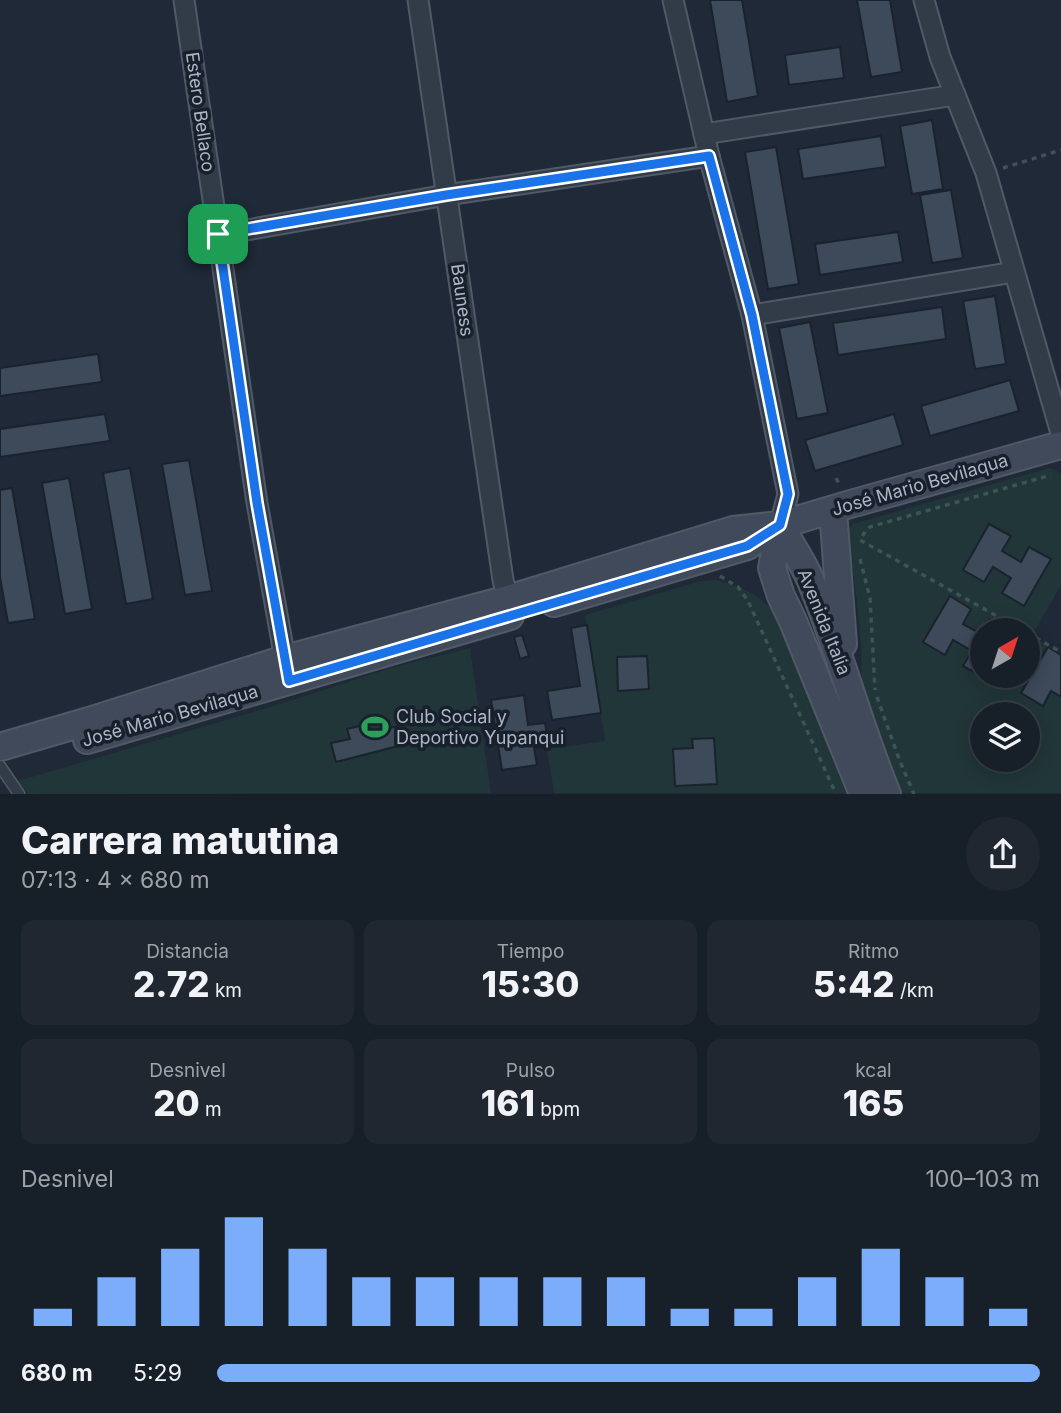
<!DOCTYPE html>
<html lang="es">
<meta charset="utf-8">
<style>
body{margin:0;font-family:Inter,sans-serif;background:#202731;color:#f1f3f6;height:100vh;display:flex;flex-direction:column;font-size:26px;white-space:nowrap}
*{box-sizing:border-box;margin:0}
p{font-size:23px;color:#9ea2a8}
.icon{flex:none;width:38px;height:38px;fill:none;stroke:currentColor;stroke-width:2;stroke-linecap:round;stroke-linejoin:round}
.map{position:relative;height:794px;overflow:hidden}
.sheet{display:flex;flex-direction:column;background:#171f29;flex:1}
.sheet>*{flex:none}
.needle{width:46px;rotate:39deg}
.buttons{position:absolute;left:970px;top:618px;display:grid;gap:14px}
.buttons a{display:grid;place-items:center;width:70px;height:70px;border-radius:50%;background:#171f29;box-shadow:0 4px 18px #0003,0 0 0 2px #363d46;font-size:35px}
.pin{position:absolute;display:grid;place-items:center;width:60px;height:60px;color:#fff;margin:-30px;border-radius:14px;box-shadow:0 4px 10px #0006}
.round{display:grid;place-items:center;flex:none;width:74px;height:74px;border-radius:37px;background:#202731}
.summary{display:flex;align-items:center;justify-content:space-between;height:119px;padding:0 21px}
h1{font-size:38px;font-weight:800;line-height:52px}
.figures{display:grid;grid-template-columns:repeat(3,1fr);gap:10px;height:119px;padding:7px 21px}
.figures div{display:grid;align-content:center;border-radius:14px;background:#202731;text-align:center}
.figures b{font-size:35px;font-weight:800}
.figures small{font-size:19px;font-weight:400}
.figures p{font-size:19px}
.chart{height:196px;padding:14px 21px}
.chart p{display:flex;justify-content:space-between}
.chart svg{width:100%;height:126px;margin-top:7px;stroke:#7badfb;stroke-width:6}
ul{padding:0 21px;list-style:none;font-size:23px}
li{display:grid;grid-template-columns:112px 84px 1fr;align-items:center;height:52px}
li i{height:18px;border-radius:9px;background:#7badfb}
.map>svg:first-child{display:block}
.green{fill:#213638;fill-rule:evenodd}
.building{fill:#3d4a5a;stroke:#1a222e;stroke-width:2}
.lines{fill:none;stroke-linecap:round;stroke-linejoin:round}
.lane-casing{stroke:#505966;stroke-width:13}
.street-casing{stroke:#505966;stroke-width:23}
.secondary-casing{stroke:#505966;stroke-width:30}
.path{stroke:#3e5356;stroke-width:3.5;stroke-dasharray:5 5;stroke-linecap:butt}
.lane{stroke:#323b48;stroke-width:10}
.street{stroke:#323b48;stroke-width:19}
.secondary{stroke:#404a5b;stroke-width:26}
.route-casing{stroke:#fff;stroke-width:14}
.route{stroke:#1a73e8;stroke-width:9}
.labels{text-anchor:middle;stroke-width:7;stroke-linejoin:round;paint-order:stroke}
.street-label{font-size:18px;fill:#acb6c5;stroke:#18202c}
.poi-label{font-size:18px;fill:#acb6c5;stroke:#18202c;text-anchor:start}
</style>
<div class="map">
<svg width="1061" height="794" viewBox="0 0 1061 794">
<rect width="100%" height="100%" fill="#1f2937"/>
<g class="green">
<path d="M1049 468 1056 470 1061 474V585L1032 636 1061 652V793H896L862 695 861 648 857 601 847 531 853 524ZM982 630H1027V676H982ZM982 714H1027V760H982Z"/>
<path d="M715 580C737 585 757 593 771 609 781 620 786 635 791 647 813 695 826 745 846 793H554L547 749 605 741 585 615 701 581Z"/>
<path d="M470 648 491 793 27 794 18 781 274 706 391 668Z"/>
</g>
<g class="building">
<path d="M710 0H742L758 96 727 102Z"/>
<path d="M857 0H890L902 72 871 77Z"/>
<path d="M840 47 844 78 789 85 785 55Z"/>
<path d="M932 120 943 189 912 194 900 126Z"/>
<path d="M881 136 886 167 803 179 798 149Z"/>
<path d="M776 147 799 284 768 289 745 152Z"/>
<path d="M951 190 963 258 932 263 920 195Z"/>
<path d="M898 232 903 262 820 275 815 244Z"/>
<path d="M995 296 1006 364 975 369 963 301Z"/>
<path d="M942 307 946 339 838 355 833 323Z"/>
<path d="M810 322 828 413 797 419 779 328Z"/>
<path d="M98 354 102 382 0 396V368Z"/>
<path d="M1010 380 1019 411 930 436 921 406Z"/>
<path d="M105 414 110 441 0 457V429Z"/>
<path d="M894 414 903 445 815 471 805 440Z"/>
<path d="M189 460 212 591 185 595 162 464Z"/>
<path d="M130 468 153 599 126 604 103 473Z"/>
<path d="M69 478 92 609 65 614 42 483Z"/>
<path d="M12 488 35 619 8 623 0 577V490Z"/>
<path d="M989 524 1011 536 1002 551 1021 562 1029 547 1051 559 1024 606 1002 593 1011 578 993 567 984 582 963 570Z"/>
<path d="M950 596 971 609 963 624 981 634 982 633V676H986L985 678 963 666 972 651 953 640 945 655 923 642Z"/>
<path d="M990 619 1008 630H983Z"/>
<path d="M587 625 601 713 552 720 547 691 580 686 571 628Z"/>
<path d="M522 635 529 656 520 659 514 637Z"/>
<path d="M1048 647 1061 655V697L1051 691 1043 706 1021 693Z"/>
<path d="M647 656 649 689 618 691 617 657Z"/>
<path d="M524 695 528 725 545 723 549 746 534 748 537 765 502 770 491 700Z"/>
<path d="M368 724 371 733 398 726 402 745 336 762 331 743 350 739 347 729Z"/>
<path d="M714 738 717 784 675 786 673 749 693 748 692 739Z"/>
</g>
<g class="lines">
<defs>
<path id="lane" d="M0 766 19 794"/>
<g id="street">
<path d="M184 0 257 503 287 670"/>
<path d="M418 0 503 580 508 599"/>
<path d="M673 0 709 156 752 315 788 494 780 525"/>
<path d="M924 0 940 57 986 173 1061 433"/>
<path d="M704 134 955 95"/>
<path d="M218 235 446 195 709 156"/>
<path d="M752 315 1014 272"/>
</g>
<g id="secondary">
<path d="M833 510 843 644"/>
<path d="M780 525C790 544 803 562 811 581 840 651 858 724 887 794"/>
<path d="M780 525 772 568 781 596 793 621 863 794"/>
<path d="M554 603 747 546 772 530"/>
<path d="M87 740 510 616"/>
<path d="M0 747 89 721 285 659 508 599 733 530 780 525 847 505 1061 445"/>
</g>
</defs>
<use href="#lane" class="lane-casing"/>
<use href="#street" class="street-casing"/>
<use href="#secondary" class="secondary-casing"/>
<g class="path">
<path d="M1003 168 1061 150"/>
<path d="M836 478 840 486"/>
<path d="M860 559 870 598 875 690"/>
<path d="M720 576 738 587 748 601 836 794"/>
<path d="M1022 630 860 540 866 530 870 527 1051 475"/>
<path d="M1027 633 1061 652"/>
<path d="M877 697 899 759 914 794"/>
</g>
<use href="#lane" class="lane"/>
<use href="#street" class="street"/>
<use href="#secondary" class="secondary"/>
</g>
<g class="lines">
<defs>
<path id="route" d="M709 156 752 315 788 494 780 525 747 546 289 681 257 503 218 234 446 195Z"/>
</defs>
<use href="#route" class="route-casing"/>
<use href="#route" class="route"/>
</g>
<defs>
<symbol id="stadium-bare" viewBox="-9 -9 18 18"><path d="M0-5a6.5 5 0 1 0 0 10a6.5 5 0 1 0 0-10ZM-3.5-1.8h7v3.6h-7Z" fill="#2e9e5b" stroke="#18202c" stroke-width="2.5" paint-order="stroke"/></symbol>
</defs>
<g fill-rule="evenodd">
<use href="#stadium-bare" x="356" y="708" width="38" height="38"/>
</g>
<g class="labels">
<g class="street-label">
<text transform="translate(200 112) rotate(82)" y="6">Estero Bellaco</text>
<text transform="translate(462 300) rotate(82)" y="6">Bauness</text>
<text transform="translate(920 485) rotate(-16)" y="6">José Mario Bevilaqua</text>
<text transform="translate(824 622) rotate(68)" y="6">Avenida Italia</text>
<text transform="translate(170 716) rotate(-16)" y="6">José Mario Bevilaqua</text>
</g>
<g class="poi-label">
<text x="396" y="723">Club Social y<tspan x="396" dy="21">Deportivo Yupanqui</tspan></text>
</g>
</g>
</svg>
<div class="buttons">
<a><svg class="needle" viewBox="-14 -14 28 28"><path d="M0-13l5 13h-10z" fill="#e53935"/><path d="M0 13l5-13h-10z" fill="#9ea2a8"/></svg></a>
<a><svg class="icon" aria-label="layers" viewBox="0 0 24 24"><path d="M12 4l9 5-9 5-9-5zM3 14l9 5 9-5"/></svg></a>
</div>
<div class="pin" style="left:218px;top:234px;background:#1e9e55"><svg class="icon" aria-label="arrive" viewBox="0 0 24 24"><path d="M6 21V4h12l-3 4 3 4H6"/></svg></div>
</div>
<section class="sheet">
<div class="summary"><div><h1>Carrera matutina</h1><p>07:13 · 4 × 680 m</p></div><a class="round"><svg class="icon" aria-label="share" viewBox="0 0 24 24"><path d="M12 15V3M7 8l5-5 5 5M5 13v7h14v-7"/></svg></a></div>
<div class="figures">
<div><p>Distancia</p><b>2.72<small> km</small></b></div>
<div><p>Tiempo</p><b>15:30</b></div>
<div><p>Ritmo</p><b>5:42<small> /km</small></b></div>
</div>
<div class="figures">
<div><p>Desnivel</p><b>20<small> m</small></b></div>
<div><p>Pulso</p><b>161<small> bpm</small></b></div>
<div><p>kcal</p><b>165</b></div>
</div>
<div class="chart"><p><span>Desnivel</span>100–103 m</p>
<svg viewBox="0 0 160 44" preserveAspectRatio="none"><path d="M5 44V38M15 44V27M25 44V17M35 44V6M45 44V17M55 44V27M65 44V27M75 44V27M85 44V27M95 44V27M105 44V38M115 44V38M125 44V27M135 44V17M145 44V27M155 44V38"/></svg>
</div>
<ul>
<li><b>680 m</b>5:29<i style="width:100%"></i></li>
</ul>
</section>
